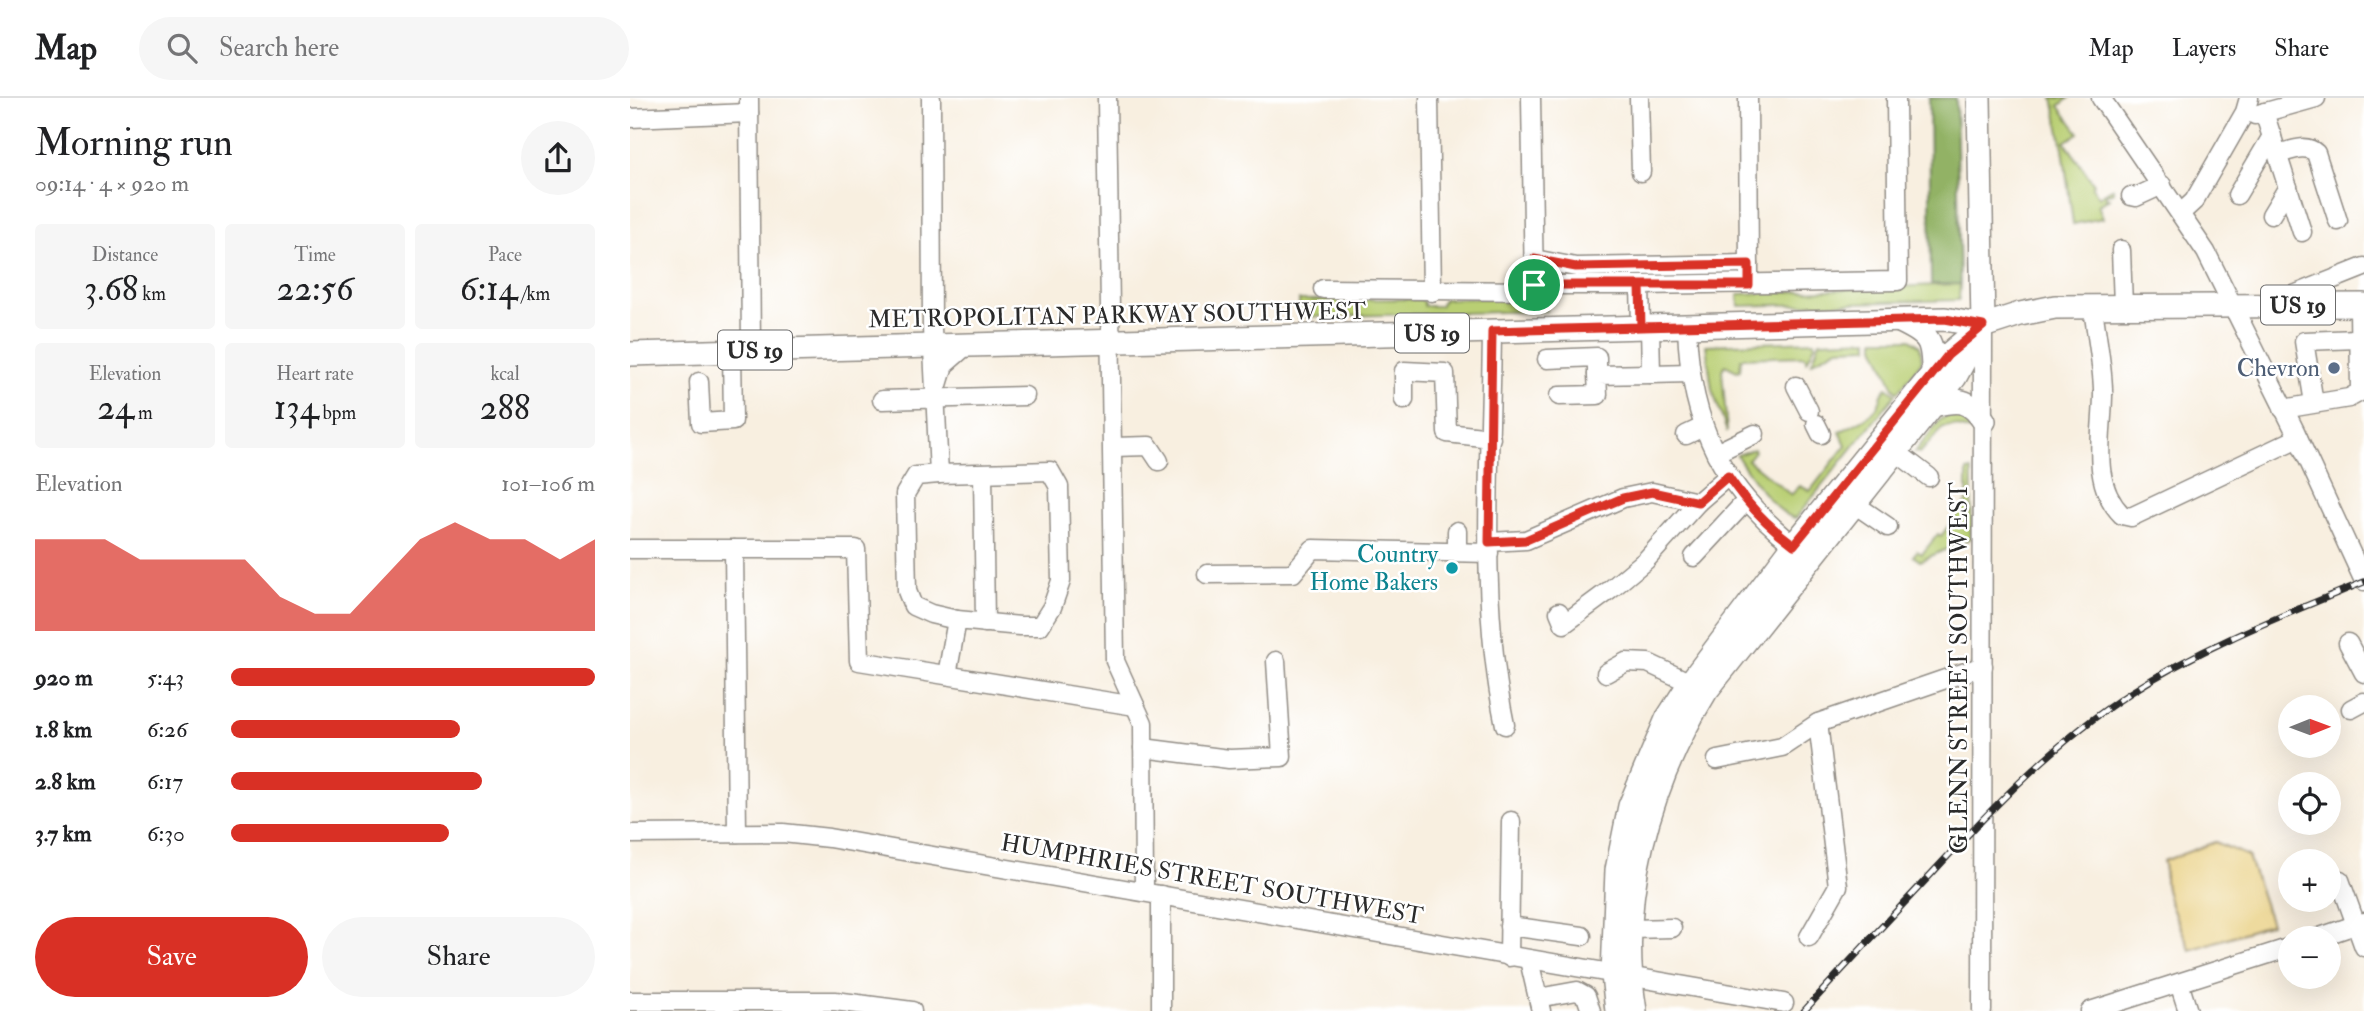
<!DOCTYPE html>
<meta charset="utf-8">
<style>
body{margin:0;font-family:"IM FELL Double Pica",serif;background:#f6f6f6;color:#202124;height:100vh;display:flex;flex-direction:column;font-size:26px;white-space:nowrap}
*{box-sizing:border-box;margin:0}
p{font-size:23px;color:#757577}
.icon{flex:none;width:38px;height:38px;fill:none;stroke:currentColor;stroke-width:2;stroke-linecap:round;stroke-linejoin:round}
.map{position:relative;flex:1;overflow:hidden}
.details{display:flex;flex-direction:column;background:#fff;width:630px}
.details>*{flex:none}
.needle{width:46px;rotate:89deg}
.controls{position:absolute;left:1648px;top:597px;display:grid;gap:14px}
.controls a{display:grid;place-items:center;width:63px;height:63px;border-radius:50%;background:#fff;box-shadow:0 7px 28px #0002;font-size:35px}
.pin{position:absolute;display:grid;place-items:center;width:60px;height:60px;color:#fff;margin:-30px;border:4px solid #fff;border-radius:50%;box-shadow:0 2px 7px #0007}
.round{display:grid;place-items:center;flex:none;width:74px;height:74px;border-radius:37px;background:#f6f6f6}
.head{display:flex;align-items:center;justify-content:space-between;height:119px;padding:0 35px}
h1{font-size:38px;font-weight:600;line-height:52px}
.figures{display:grid;grid-template-columns:repeat(3,1fr);gap:10px;height:119px;padding:7px 35px}
.figures div{display:grid;align-content:center;border-radius:7px;background:#f6f6f6;text-align:center}
.figures b{font-size:35px;font-weight:600}
.figures small{font-size:19px;font-weight:400}
.figures p{font-size:19px}
.chart{height:196px;padding:14px 35px}
.chart p{display:flex;justify-content:space-between}
.chart svg{width:100%;height:126px;margin-top:7px;fill:#d93025;opacity:.7}
.action{display:flex;gap:14px;margin-top:auto;padding:14px 35px}
.action a{flex:1;height:80px;border-radius:42px;background:#d93025;color:#fff;font-size:28px;font-weight:600;line-height:80px;text-align:center}
.action a+a{background:#f6f6f6;color:#202124}
ul{padding:0 35px;list-style:none;font-size:23px}
li{display:grid;grid-template-columns:112px 84px 1fr;align-items:center;height:52px}
li i{height:18px;border-radius:9px;background:#d93025}
header{display:flex;align-items:center;gap:42px;box-sizing:border-box;height:98px;padding:0 35px;background:#fff;border-bottom:2px solid #e0e0e0}
header strong{font-size:33px}
nav{display:flex;gap:38px;margin-inline-start:auto;font-size:24px}
.search{width:490px;height:63px;background:#f6f6f6;display:flex;align-items:center;gap:18px;box-sizing:border-box;padding:0 24px;border-radius:38px;color:#757577;font-size:26px}
main{display:flex;flex:1;min-height:0}
.map>svg:first-child{display:block}
.green{fill:#b9cf73;stroke:#727d4f;stroke-width:2}
.forest{fill:#92b265;stroke:#5e6e48;stroke-width:2}
.sand{fill:#eeda9e;stroke:#8c8264;stroke-width:2}
.lines{fill:none;stroke-linecap:round;stroke-linejoin:round}
.minor-casing{stroke:#928d86;stroke-width:21}
.major-casing{stroke:#928d86;stroke-width:26}
.minor{stroke:#fff;stroke-width:18}
.major{stroke:#fff;stroke-width:23}
.rail-casing{stroke:#2b2b2b;stroke-width:7}
.rail{stroke:#fff;stroke-width:4.5;stroke-dasharray:13;stroke-linecap:butt}
.route-casing{stroke:#fff;stroke-width:14}
.route{stroke:#d93025;stroke-width:9}
.service-dot{fill:#5c6f8a;stroke:#fff;stroke-width:2.5}
.culture-dot{fill:#0f9aa8;stroke:#fff;stroke-width:2.5}
.labels{text-anchor:middle;stroke-width:5;stroke-linejoin:round;paint-order:stroke}
.shield{fill:#fff;stroke:#6b6b6b;stroke-width:2}
.shield-label{font-size:23px;font-weight:bold;fill:#2b2b2b}
.street-label{font-size:24px;fill:#2b2b2b;stroke:#fff}
.service-label{font-size:24px;fill:#4e5e75;stroke:#fff;text-anchor:end}
.culture-label{font-size:24px;fill:#0d838f;stroke:#fff;text-anchor:end}
</style>
<header>
<strong>Map</strong>
<div class="search"><svg class="icon" aria-label="search" viewBox="0 0 24 24"><circle cx="10" cy="10" r="6"/><path d="M15 15l6 6"/></svg>Search here</div>
<nav><a>Map</a><a>Layers</a><a>Share</a></nav>
</header>
<main>
<section class="details">
<div class="head"><div><h1>Morning run</h1><p>09:14 · 4 × 920 m</p></div><a class="round"><svg class="icon" aria-label="share" viewBox="0 0 24 24"><path d="M12 15V3M7 8l5-5 5 5M5 13v7h14v-7"/></svg></a></div>
<div class="figures">
<div><p>Distance</p><b>3.68<small> km</small></b></div>
<div><p>Time</p><b>22:56</b></div>
<div><p>Pace</p><b>6:14<small> /km</small></b></div>
</div>
<div class="figures">
<div><p>Elevation</p><b>24<small> m</small></b></div>
<div><p>Heart rate</p><b>134<small> bpm</small></b></div>
<div><p>kcal</p><b>288</b></div>
</div>
<div class="chart"><p><span>Elevation</span>101–106 m</p>
<svg viewBox="0 0 160 44" preserveAspectRatio="none"><path d="M0 44V12L10 12L20 12L30 19L40 19L50 19L60 19L70 32L80 38L90 38L100 25L110 12L120 6L130 12L140 12L150 19L160 12V44z"/></svg>
</div>
<ul>
<li><b>920 m</b>5:43<i style="width:100%"></i></li>
<li><b>1.8 km</b>6:26<i style="width:63%"></i></li>
<li><b>2.8 km</b>6:17<i style="width:69%"></i></li>
<li><b>3.7 km</b>6:30<i style="width:60%"></i></li>
</ul>
<div class="action"><a>Save</a><a>Share</a></div>
</section>
<div class="map">
<svg width="1734" height="913" viewBox="0 0 1734 913">
<rect width="100%" height="100%" fill="#fff"/>
<filter id="ink" filterUnits="userSpaceOnUse"><feTurbulence type="fractalNoise" baseFrequency=".0143" numOctaves="2"/><feDisplacementMap in="SourceGraphic" scale="14" xChannelSelector="R" yChannelSelector="G"/><feConvolveMatrix kernelMatrix="1 2 1 2 8 2 1 2 1" color-interpolation-filters="sRGB"/></filter>
<filter id="wash" filterUnits="userSpaceOnUse"><feTurbulence type="fractalNoise" baseFrequency=".00686" numOctaves="4" result="noise"/><feDisplacementMap in="SourceGraphic" scale="28" xChannelSelector="R" yChannelSelector="G"/><feGaussianBlur stdDeviation="1.57" result="paint"/><feColorMatrix in="noise" values="0 0 0 0 0 0 0 0 0 0 0 0 0 0 0 0 0 1.4 0 .05"/><feComposite in="paint" operator="in"/></filter>
<g filter="url(#wash)">
<rect width="100%" height="100%" fill="#f8efe0"/>
<g class="green">
<path d="M1423 0H1439L1429 8 1449 35 1435 44 1464 86 1462 89 1469 99 1483 90V95L1476 96V100H1481L1468 107 1473 120 1443 126 1433 50Z"/>
<path d="M1330 186 1329 202 1109 208 1108 196Z"/>
<path d="M910 199V205H917V213L669 219V202L790 201 794 204V208H810L814 201Z"/>
<path d="M1239 241V249L1208 250 1182 264 1190 243Z"/>
<path d="M1245 241H1281L1290 248 1292 263 1268 294 1264 290 1245 248Z"/>
<path d="M1185 243V247L1177 263 1175 258 1111 260 1110 272 1107 273 1095 267 1092 272 1097 334 1082 291 1076 247Z"/>
<path d="M1257 289 1266 296 1166 420C1147 418 1120 377 1109 361L1107 357 1124 351 1125 353 1118 362 1161 397 1170 388 1180 393 1216 347 1210 334C1221 327 1240 321 1247 309 1252 302 1250 296 1257 289Z"/>
<path d="M1327 314 1340 323 1342 333 1324 328 1313 329 1290 355 1285 354 1311 321Z"/>
<path d="M1342 372 1341 440 1290 463 1283 458 1287 453 1292 456 1308 436 1311 438 1337 403V373Z"/>
</g>
<path class="forest" d="M1299 0H1326L1330 186H1301Z"/>
<path class="sand" d="M1585 744 1618 758 1641 826 1560 852C1553 833 1542 814 1537 795 1533 784 1537 773 1533 763Z"/>
</g>
<g filter="url(#ink)">
<g class="lines">
<defs>
<g id="minor">
<path d="M119 0 121 252"/>
<path d="M301 0 302 230 309 376 420 373 429 389 431 483 422 509 410 528H390L327 522 317 577"/>
<path d="M477 0 485 563 513 625 514 794"/>
<path d="M799 0 802 194"/>
<path d="M1009 0 1011 74"/>
<path d="M1118 0 1119 176"/>
<path d="M1471 0 1576 154 1665 333 1734 483"/>
<path d="M1634 14 1672 134"/>
<path d="M1625 17 1686 0"/>
<path d="M0 20 119 15"/>
<path d="M1648 56C1660 53 1676 45 1686 55L1708 123"/>
<path d="M1607 97 1642 38"/>
<path d="M1501 98 1506 99 1532 87"/>
<path d="M1551 115 1564 103 1615 14 1619 0"/>
<path d="M1641 117 1658 89"/>
<path d="M1491 152 1493 208"/>
<path d="M904 161 946 169 1119 166"/>
<path d="M904 187H1010L1011 229"/>
<path d="M1010 187 1268 183 1266 0"/>
<path d="M693 191 904 193 901 0"/>
<path d="M1646 204 1734 169"/>
<path d="M1463 209C1466 236 1472 263 1473 291 1474 333 1458 383 1492 417L1501 419 1668 340"/>
<path d="M1057 229C1060 328 1093 394 1173 454"/>
<path d="M862 233C861 364 848 498 875 627"/>
<path d="M917 261 967 259V277"/>
<path d="M1021 276 1060 275"/>
<path d="M69 284 71 325 103 323 102 253"/>
<path d="M308 287 314 267 337 247"/>
<path d="M1166 288 1179 313"/>
<path d="M929 298 968 297 967 277 1021 276 1020 229"/>
<path d="M252 302 395 298"/>
<path d="M774 302V273L815 275 817 335 861 340"/>
<path d="M1684 305 1674 243 1728 241"/>
<path d="M1653 311 1719 300 1730 294 1729 207"/>
<path d="M1186 326 1191 336"/>
<path d="M1056 337 1073 329"/>
<path d="M483 349 519 348 529 363"/>
<path d="M1265 353 1299 379"/>
<path d="M1086 355 1125 336"/>
<path d="M353 375 355 525"/>
<path d="M309 376 286 378 275 396 277 493 283 508 301 516 327 522"/>
<path d="M1223 405 1258 429"/>
<path d="M827 433V454"/>
<path d="M859 444 896 442 993 400 1022 394 1068 404 1098 378"/>
<path d="M0 451H226L229 563 505 608"/>
<path d="M104 451 107 735"/>
<path d="M1064 459 1116 403"/>
<path d="M577 476 663 475 683 451 859 455"/>
<path d="M929 514 934 526 980 492 1016 462 1068 404"/>
<path d="M1718 545 1734 575"/>
<path d="M976 575 996 564 1018 565 1069 589"/>
<path d="M1721 611 1734 604"/>
<path d="M513 650 599 661 652 659 646 563"/>
<path d="M1087 662 1152 649 1188 625"/>
<path d="M0 736 153 735 199 740 1154 905"/>
<path d="M1710 782 1734 849"/>
<path d="M531 797V913"/>
<path d="M879 828 952 838"/>
<path d="M1001 831 1042 830"/>
<path d="M1179 839 1208 788 1188 625 1353 568"/>
<path d="M1687 840 1734 824"/>
<path d="M879 859 881 723"/>
<path d="M899 862 911 913"/>
<path d="M1549 885 1558 913"/>
<path d="M908 900 947 893 956 898 961 913"/>
<path d="M0 903H205L282 913"/>
<path d="M1352 913 1353 228"/>
<path d="M1460 913 1661 849"/>
</g>
<g id="major">
<path d="M1270 223C1299 237 1303 241 1303 274"/>
<path d="M0 256 1315 221 1353 228 1390 216 1425 209 1734 207"/>
<path d="M1303 307C1328 301 1339 300 1354 323"/>
<path d="M987 913 983 877 987 772 1000 708 1037 621 1060 585 1164 447 1318 257 1345 234"/>
<path d="M1005 913C986 801 1018 688 1076 593L1325 279 1353 228 1349 0"/>
</g>
</defs>
<use href="#minor" class="minor-casing"/>
<use href="#major" class="major-casing"/>
<use href="#minor" class="minor"/>
<use href="#major" class="major"/>
<defs>
<path id="rail" d="M1174 913C1217 866 1260 820 1304 773 1364 708 1425 644 1500 595 1573 548 1654 517 1734 484"/>
</defs>
<use href="#rail" class="rail-casing"/>
<use href="#rail" class="rail"/>
</g>
</g>
<g class="lines" filter="url(#ink)">
<defs>
<path id="route" d="M904 187H1010L1011 229 862 233 859 444 896 442 993 400 1022 394 1068 404 1098 378C1116 405 1138 428 1164 447L1318 257 1353 228 1315 221 1011 229 1010 187H1119V166L946 169 904 161V187"/>
</defs>
<use href="#route" class="route-casing"/>
<use href="#route" class="route"/>
</g>
<circle class="service-dot" cx="1704" cy="270" r="7"/>
<circle class="culture-dot" cx="822" cy="470" r="7"/>
<g class="labels">
<g class="shield">
<rect x="1631" y="187.5" width="74" height="39" rx="5"/>
<rect x="765" y="215.5" width="74" height="39" rx="5"/>
<rect x="88" y="232.5" width="74" height="39" rx="5"/>
</g>
<g class="shield-label">
<text x="1668" y="215">US 19</text>
<text x="802" y="243">US 19</text>
<text x="125" y="260">US 19</text>
</g>
<g class="street-label">
<text transform="translate(487 217) rotate(-1)" y="8">METROPOLITAN PARKWAY SOUTHWEST</text>
<text transform="translate(1329 570) rotate(-90)" y="8">GLENN STREET SOUTHWEST</text>
<text transform="translate(582 781) rotate(10)" y="8">HUMPHRIES STREET SOUTHWEST</text>
</g>
<g class="service-label">
<text x="1690" y="278">Chevron</text>
</g>
<g class="culture-label">
<text x="808" y="464">Country<tspan x="808" dy="28">Home Bakers</tspan></text>
</g>
</g>
</svg>
<div class="controls">
<a><svg class="needle" viewBox="-14 -14 28 28"><path d="M0-13l5 13h-10z" fill="#e53935"/><path d="M0 13l5-13h-10z" fill="#757577"/></svg></a>
<a><svg class="icon" aria-label="locate" viewBox="0 0 24 24"><circle cx="12" cy="12" r="6"/><path d="M12 2v4M12 18v4M2 12h4M18 12h4"/></svg></a>
<a>+</a>
<a>−</a>
</div>
<div class="pin" style="left:904px;top:187px;background:#1e9e55"><svg class="icon" aria-label="arrive" viewBox="0 0 24 24"><path d="M6 21V4h12l-3 4 3 4H6"/></svg></div>
</div>
</main>
